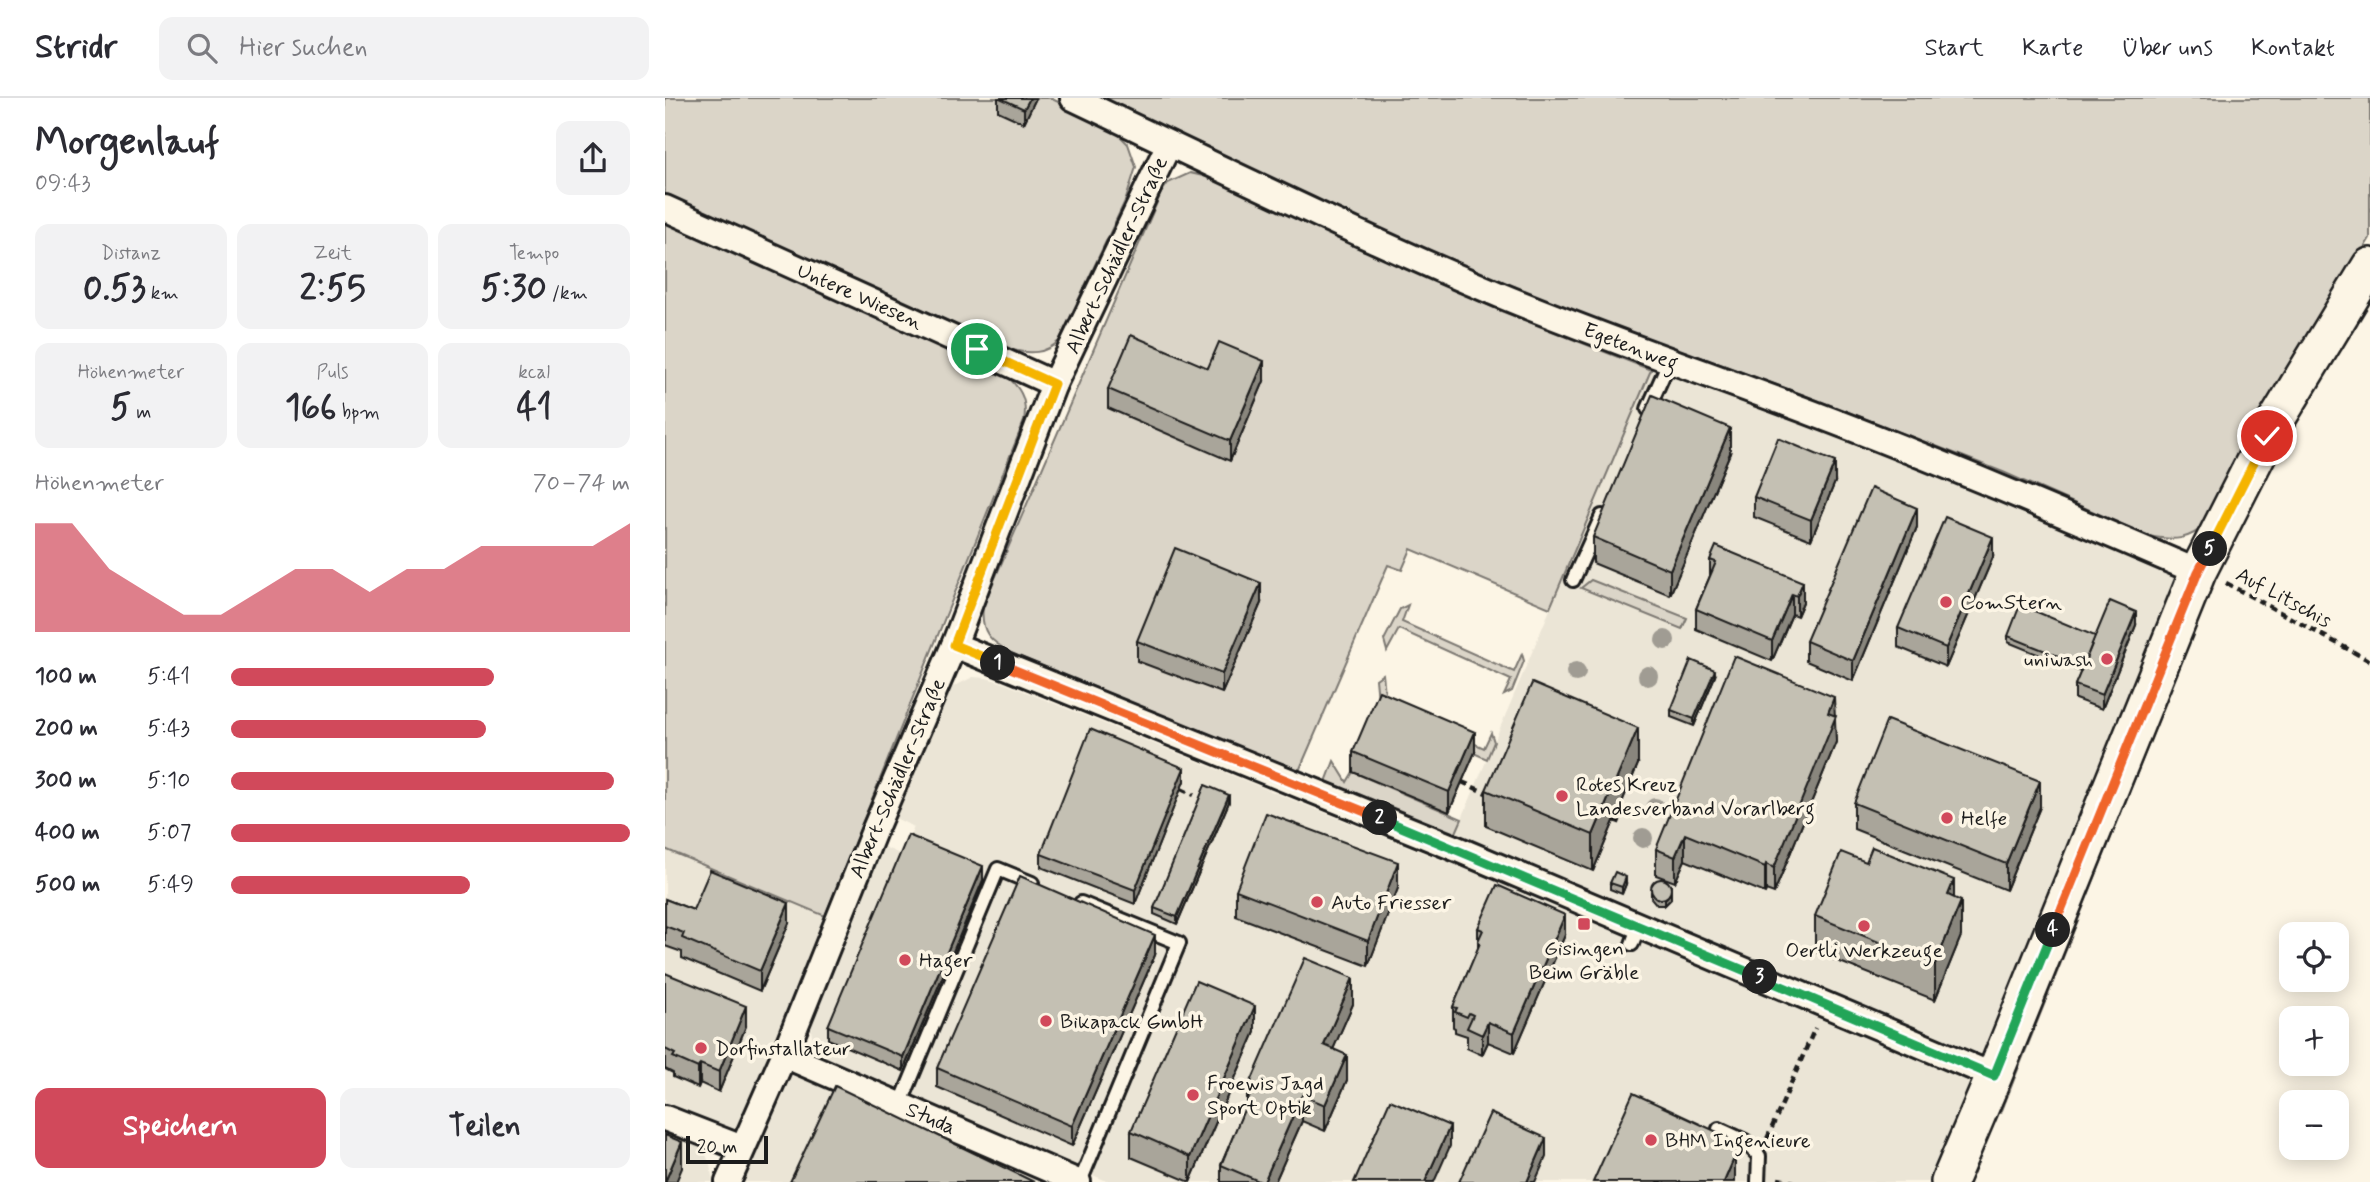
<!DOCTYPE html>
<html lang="de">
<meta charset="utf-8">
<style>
body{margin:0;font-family:Mynerve,sans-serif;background:#f2f2f3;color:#2b2b33;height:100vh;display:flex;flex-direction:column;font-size:26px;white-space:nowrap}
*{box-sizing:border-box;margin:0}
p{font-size:23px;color:#7c7c81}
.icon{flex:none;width:38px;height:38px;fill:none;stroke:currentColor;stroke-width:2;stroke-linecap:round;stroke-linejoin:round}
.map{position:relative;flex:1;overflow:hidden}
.side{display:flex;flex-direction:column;background:#fff;width:665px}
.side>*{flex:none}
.tools{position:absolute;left:1614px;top:824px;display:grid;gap:14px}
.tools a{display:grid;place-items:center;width:70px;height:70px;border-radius:14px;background:#fff;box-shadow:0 4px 18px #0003;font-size:35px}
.scale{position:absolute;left:21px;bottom:18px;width:82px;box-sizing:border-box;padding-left:7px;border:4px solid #1c1c1c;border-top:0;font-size:19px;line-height:24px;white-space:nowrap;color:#1c1c1c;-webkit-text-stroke:5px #fcf5e5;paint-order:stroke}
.pin{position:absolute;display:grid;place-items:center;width:60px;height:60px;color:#fff;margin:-30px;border:4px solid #fff;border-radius:50%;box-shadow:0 2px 7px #0007}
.km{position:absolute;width:35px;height:35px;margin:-18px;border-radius:50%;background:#222;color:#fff;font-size:19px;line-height:35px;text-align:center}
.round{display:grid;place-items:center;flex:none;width:74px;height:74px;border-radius:14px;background:#f2f2f3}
.overview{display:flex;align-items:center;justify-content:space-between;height:119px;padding:0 35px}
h1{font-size:38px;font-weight:700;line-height:52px}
.stats{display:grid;grid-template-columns:repeat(3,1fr);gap:10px;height:119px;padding:7px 35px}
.stats div{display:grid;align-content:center;border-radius:14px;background:#f2f2f3;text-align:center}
.stats b{font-size:35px;font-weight:700}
.stats small{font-size:19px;font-weight:400}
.stats p{font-size:19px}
.chart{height:196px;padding:14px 35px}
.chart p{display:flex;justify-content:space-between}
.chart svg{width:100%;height:126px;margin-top:7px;fill:#d1495b;opacity:.7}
.button{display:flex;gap:14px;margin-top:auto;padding:14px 35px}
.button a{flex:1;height:80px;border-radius:14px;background:#d1495b;color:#fff;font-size:28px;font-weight:700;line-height:80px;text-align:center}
.button a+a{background:#f2f2f3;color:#2b2b33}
ul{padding:0 35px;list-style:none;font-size:23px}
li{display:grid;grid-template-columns:112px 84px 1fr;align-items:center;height:52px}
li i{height:18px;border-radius:9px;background:#d1495b}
header{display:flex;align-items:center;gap:42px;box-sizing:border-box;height:98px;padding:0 35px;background:#fff;border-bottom:2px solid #e1e1e2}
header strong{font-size:33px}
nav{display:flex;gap:38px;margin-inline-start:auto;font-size:24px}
.search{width:490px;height:63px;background:#f2f2f3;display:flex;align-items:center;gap:18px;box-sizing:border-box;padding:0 24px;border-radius:14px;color:#7c7c81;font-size:26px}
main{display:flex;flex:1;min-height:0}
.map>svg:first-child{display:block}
.built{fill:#ebe5d6}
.green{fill:#dbd5c8;stroke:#7c7872;stroke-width:2}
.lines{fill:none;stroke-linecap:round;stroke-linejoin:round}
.lane-casing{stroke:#1c1c1c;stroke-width:18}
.street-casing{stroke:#1c1c1c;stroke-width:30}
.secondary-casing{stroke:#1c1c1c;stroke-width:40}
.path{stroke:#1c1c1c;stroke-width:4.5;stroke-dasharray:7 5;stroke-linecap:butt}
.lane{stroke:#fcf5e5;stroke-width:12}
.street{stroke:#fcf5e5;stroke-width:24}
.secondary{stroke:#fcf5e5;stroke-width:35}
.tree{fill:#a09c93}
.wall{fill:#a9a59a;stroke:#1c1c1c;stroke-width:2}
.shaded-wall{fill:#89867d;stroke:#1c1c1c;stroke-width:2}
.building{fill:#c4c0b3;stroke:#1c1c1c;stroke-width:2}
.split-1-casing{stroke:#fff;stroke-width:14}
.split-2-casing{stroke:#fff;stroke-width:14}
.split-3-casing{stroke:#fff;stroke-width:14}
.split-4-casing{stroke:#fff;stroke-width:14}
.split-5-casing{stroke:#fff;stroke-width:14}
.split-6-casing{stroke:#fff;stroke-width:14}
.split-1{stroke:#f5b400;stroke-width:9}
.split-2{stroke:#f0652b;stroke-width:9}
.split-3{stroke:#22a559;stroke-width:9}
.split-4{stroke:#22a559;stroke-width:9}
.split-5{stroke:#f0652b;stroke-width:9}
.split-6{stroke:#f5b400;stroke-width:9}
.poi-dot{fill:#d1495b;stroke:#fcf5e5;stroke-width:2.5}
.labels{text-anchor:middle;stroke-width:7;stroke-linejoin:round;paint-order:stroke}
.street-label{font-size:21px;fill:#1c1c1c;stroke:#fcf5e5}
.poi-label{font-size:21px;fill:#1c1c1c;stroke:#fcf5e5;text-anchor:start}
</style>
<header>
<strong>Stridr</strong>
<div class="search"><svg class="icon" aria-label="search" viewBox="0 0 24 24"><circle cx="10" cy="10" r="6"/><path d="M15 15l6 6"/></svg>Hier suchen</div>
<nav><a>Start</a><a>Karte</a><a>Über uns</a><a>Kontakt</a></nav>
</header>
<main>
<section class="side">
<div class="overview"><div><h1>Morgenlauf</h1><p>09:43</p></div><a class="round"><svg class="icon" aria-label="share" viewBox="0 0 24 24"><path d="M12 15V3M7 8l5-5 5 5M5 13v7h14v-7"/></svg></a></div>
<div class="stats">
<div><p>Distanz</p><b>0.53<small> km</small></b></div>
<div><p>Zeit</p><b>2:55</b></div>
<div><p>Tempo</p><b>5:30<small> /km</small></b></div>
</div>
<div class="stats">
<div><p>Höhenmeter</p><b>5<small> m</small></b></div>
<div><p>Puls</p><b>166<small> bpm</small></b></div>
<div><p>kcal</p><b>41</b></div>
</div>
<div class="chart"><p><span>Höhenmeter</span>70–74 m</p>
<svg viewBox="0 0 160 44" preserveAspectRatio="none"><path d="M0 44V6L10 6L20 22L30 30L40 38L50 38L60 30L70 22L80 22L90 30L100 22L110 22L120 14L130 14L140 14L150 14L160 6V44z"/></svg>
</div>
<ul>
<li><b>100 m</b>5:41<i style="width:66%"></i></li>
<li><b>200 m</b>5:43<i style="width:64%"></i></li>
<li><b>300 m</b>5:10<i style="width:96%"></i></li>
<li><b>400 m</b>5:07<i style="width:100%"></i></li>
<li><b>500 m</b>5:49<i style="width:60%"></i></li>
</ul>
<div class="button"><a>Speichern</a><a>Teilen</a></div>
</section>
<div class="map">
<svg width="1705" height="1084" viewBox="0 0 1705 1084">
<rect width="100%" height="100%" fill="#fcf5e5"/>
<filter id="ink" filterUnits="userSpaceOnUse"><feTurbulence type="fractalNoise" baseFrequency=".0143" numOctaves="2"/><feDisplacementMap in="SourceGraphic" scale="14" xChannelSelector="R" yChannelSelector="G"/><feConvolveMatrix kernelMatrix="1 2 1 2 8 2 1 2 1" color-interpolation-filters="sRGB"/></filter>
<g filter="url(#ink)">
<g class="built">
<path d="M1004 264 1533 474 1284 1084H444L170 966 155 956 149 945 146 933 151 906 219 749 237 757 249 729 230 720 278 601 288 589 308 579 321 580 336 584 779 763 986 272Z"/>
<path d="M0 751 173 823 119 956 413 1084H63L77 1050 0 1015Z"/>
<path d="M0 1031 31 1044 40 1054 45 1067 48 1084H0Z"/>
</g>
<g class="green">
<path d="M0 0H385L431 22 452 35 463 46 471 69 461 101 394 243C380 256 365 256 347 252L0 97Z"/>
<path d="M436 0H1705V140L1666 205 1542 425C1524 443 1508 443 1484 438L1338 374 1139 297 1033 258 997 251 844 190 688 122Z"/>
<path d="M525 75 551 81 836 213 986 272 885 510 746 451 737 472 723 467 634 673 348 556C325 543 315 535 318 508L496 95 503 85Z"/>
<path d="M0 123 337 274C354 288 363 300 359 323L160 818 0 751Z"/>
<path d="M926 482 1022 520 1017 531 916 490Z"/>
<path d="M1541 495 1543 498 1350 979 1336 1015H1334L1332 1013Z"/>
<path d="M743 507 737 524 849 574 857 556 859 563 847 593 839 597 846 582 734 531 722 553 719 542 735 511Z"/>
<path d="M718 576 721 605 819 650 826 635 829 644 822 661 714 613 711 581Z"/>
<path d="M669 663 682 684 688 674 797 721 790 737 661 684Z"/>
</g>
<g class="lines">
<defs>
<g id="lane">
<path d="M983 311 1004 264"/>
<path d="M908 482 937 418"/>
<path d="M967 846 974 827"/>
<path d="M235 1007 333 771 367 785"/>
<path d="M1054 1031 1080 1043 1094 1058 1093 1084"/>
<path d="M415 1084 514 845 416 805"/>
</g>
<g id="street">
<path d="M408 0C551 68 692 137 837 198 939 240 1044 276 1147 315 1277 364 1405 419 1533 474"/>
<path d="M0 110 389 286"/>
<path d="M289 547 797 753 1329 978"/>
<path d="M119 957 413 1084"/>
<path d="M0 1020 77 1050"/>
<path d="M63 1084 119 957 209 733 289 547 389 286 504 46"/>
</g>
<path id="secondary" d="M1284 1084 1329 978 1533 474 1602 338 1705 168"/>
</defs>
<use href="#lane" class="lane-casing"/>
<use href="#street" class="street-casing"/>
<use href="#secondary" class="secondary-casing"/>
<g class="path">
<path d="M1561 485 1705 563"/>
<path d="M797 684 821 695"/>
<path d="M516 691 529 697"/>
<path d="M949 722 957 725"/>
<path d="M1102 1041 1150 930"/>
<path d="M1113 1081 1129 1084"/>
</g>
<use href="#lane" class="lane"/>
<use href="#street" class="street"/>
<use href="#secondary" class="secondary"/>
</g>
<g class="tree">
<circle cx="1000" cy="542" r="10"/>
<circle cx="911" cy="574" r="10"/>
<circle cx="983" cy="578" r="10"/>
<circle cx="990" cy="710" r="10"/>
<circle cx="978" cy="740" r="10"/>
</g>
<g class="wall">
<path d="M333 0H371L359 25 333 13Z"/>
<path d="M543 270 599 283 565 363 443 310V291Z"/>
<path d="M1065 355 1005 497 928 465V439Z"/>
<path d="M1170 384 1146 442 1089 419V399Z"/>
<path d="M1252 429 1188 583 1141 563V543Z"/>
<path d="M1328 459 1281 569 1233 549V530Z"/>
<path d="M1045 462 1138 484V504L1132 518 1127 516 1107 563 1031 531V511L1045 478Z"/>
<path d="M596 505 557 595 472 563V543Z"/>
<path d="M1471 527 1437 611 1410 601V587L1416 574 1343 544V538H1430Z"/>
<path d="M1050 578 1029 628 1006 619V612Z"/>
<path d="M1169 618 1171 644 1109 795 1101 792 1100 795 1020 762 1010 784 991 777V751Z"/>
<path d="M688 654H810L784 714 688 674Z"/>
<path d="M973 666 928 773 821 728V692Z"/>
<path d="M519 683 470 806 376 769V756Z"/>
<path d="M564 704 512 826 489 816V810Z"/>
<path d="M1189 705 1375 709 1341 792 1189 731Z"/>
<path d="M318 782 238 973 163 941V928Z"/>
<path d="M945 785 961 786 957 796 945 791Z"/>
<path d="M1006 787V801L1000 807H992L986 800V794Z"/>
<path d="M733 790 703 868 571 818V792Z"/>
<path d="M1289 800 1296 838 1270 902 1150 854V818Z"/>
<path d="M0 801 28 812 124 825 95 893 17 860V854L0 848Z"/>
<path d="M813 830 900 837 849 955 823 944 817 957 802 950V938L790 934V930L788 929V909L813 851Z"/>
<path d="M490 857 407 1048 272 989V970Z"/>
<path d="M0 875 81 928 54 994 35 985 33 990 8 979V975L0 971Z"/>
<path d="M688 906 668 951 682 982 660 1033 637 1023 610 1084H556V1067L582 1006V993Z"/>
<path d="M590 934 525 1084 466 1059V1033Z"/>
</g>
<g class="shaded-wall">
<path d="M365 0H371L359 25V11Z"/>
<path d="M599 263V283L565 363V343Z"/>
<path d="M1065 330V355L1005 497V472Z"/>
<path d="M1170 364V384L1146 442V422Z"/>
<path d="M1252 410V429L1188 583V563Z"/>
<path d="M1328 439V459L1281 569V550Z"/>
<path d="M1138 484V504L1132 518V498Z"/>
<path d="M596 485V505L557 595V576Z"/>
<path d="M1127 496V516L1107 563V543Z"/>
<path d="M1471 514V527L1437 611V597Z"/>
<path d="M1050 572V578L1029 628V621Z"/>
<path d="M1169 599 1171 644 1109 795V770L1163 615Z"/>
<path d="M973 630V666L928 773V737Z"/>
<path d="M810 634V654L784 714V694Z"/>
<path d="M519 670V683L470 806V792Z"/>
<path d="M1375 683V709L1341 792V766Z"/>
<path d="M564 697V704L512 826V819Z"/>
<path d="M1020 736V762L1010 784V759Z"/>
<path d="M733 764V790L703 868V843Z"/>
<path d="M1101 766V792L1100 795V769Z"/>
<path d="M318 768V782L238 973V959Z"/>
<path d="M961 779V786L957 796V789Z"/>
<path d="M1289 782V818L1283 797Z"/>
<path d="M1006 794V801L1000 807V801Z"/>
<path d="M1296 803V838L1270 902V867Z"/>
<path d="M124 805V825L95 893V873Z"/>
<path d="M900 817V837L849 955V935Z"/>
<path d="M490 837V857L407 1048V1028Z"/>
<path d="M688 880V906L659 972V947Z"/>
<path d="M81 908V928L54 994V974Z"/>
<path d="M590 908V934L525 1084V1059Z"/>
<path d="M823 924V944L817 957V937Z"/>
<path d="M682 957V982L660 1033V1007Z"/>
<path d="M35 966V985L33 990V970Z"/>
<path d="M637 997V1023L610 1084H599Z"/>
<path d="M785 1028V1048L769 1084H760Z"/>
<path d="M881 1040V1059L870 1084H862Z"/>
<path d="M17 1044V1070L11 1084H0Z"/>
<path d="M1070 1058V1084H1059Z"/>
</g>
<g class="building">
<path d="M335 0H365L359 11Z"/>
<path d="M466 237 543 270 554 244 599 263 565 343 443 291Z"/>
<path d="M987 297 1065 330 1005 472 928 439Z"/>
<path d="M1113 340 1170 364 1146 422 1089 399Z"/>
<path d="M1206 390 1252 410 1188 563 1141 543Z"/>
<path d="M1280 419 1328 439 1281 550 1233 530Z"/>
<path d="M1051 448 1138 484 1132 498 1127 496 1107 543 1031 511 1051 464 1045 462Z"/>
<path d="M510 450 596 485 557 576 472 543Z"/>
<path d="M1445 503 1471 514 1437 597 1410 587Z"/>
<path d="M1355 507 1430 538 1418 568 1343 538Z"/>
<path d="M1069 558 1169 599 1163 615 1171 618 1109 770 1101 766 1100 769 1020 736 1010 759 991 751Z"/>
<path d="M1026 562 1050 572 1029 621 1006 612Z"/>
<path d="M867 585 973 630 928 737 821 692Z"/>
<path d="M714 593 810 634 784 694 688 654Z"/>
<path d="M1222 622 1375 683 1341 766 1189 705Z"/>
<path d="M425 631 519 670 470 792 376 756Z"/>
<path d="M540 687 564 697 512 819 489 810Z"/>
<path d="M601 715 733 764 703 843 571 792Z"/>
<path d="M243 737 318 768 238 959 163 928Z"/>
<path d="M1207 749 1289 782 1283 797 1296 803 1270 867 1150 818 1176 754 1201 764Z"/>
<path d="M45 772 124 805 95 873 17 840 19 835 0 828V801L28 812Z"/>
<path d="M950 774 961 779 957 789 945 785Z"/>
<path d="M355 778 490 837 407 1028 272 970Z"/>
<circle cx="996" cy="791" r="10"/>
<path d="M832 787 900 817 849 935 823 924 817 937 802 930 808 917 804 915 802 919 790 914 792 910 788 909 815 845 813 843 818 832 813 830Z"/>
<path d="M640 860 688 880 659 947 682 957 660 1007 637 997 599 1084H596L556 1067 586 995 582 993Z"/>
<path d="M0 875 81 908 54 974 35 966 33 970 8 959 10 956 0 951Z"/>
<path d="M531 883 590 908 525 1059 466 1033Z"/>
<path d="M170 988 369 1084H125Z"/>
<path d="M968 995 1061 1038 1068 1047 1070 1058 1059 1084H928Z"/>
<path d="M725 1002 785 1028 760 1084H689Z"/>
<path d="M825 1015 881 1040 862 1084H794Z"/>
<path d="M0 1037 17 1044 0 1084Z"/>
</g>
</g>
<g class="lines" filter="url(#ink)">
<defs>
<path id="split-1" d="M312 251 389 286 289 547 333 565"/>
<path id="split-2" d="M333 565 715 720"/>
<path id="split-3" d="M715 720 1095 879"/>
<path id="split-4" d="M1095 879 1329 978 1388 832"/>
<path id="split-5" d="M1388 832 1533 474 1545 451"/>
<path id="split-6" d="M1545 451 1602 338"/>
</defs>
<use href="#split-1" class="split-1-casing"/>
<use href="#split-2" class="split-2-casing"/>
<use href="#split-3" class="split-3-casing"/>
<use href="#split-4" class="split-4-casing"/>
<use href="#split-5" class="split-5-casing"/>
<use href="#split-6" class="split-6-casing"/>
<use href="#split-1" class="split-1"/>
<use href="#split-2" class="split-2"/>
<use href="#split-3" class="split-3"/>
<use href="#split-4" class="split-4"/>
<use href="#split-5" class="split-5"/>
<use href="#split-6" class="split-6"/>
</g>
<g class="poi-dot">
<circle cx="1281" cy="504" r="7"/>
<circle cx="1442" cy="561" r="7"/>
<circle cx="897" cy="698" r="7"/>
<circle cx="1282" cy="720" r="7"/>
<circle cx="652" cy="804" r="7"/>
<rect x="912" y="819" width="14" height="14" rx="3.5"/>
<circle cx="1199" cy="828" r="7"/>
<circle cx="240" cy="862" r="7"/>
<circle cx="381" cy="923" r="7"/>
<circle cx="36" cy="950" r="7"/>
<circle cx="528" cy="997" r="7"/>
<circle cx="986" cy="1042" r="7"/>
</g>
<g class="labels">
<g class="street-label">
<text transform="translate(451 157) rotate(-65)" y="7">Albert-Schädler-Straße</text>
<text transform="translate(195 198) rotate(24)" y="7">Untere Wiesen</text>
<text transform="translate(966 248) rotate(21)" y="7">Egetenweg</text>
<text transform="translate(1619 499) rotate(28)" y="7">Auf Litschis</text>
<text transform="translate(232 680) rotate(-67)" y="7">Albert-Schädler-Straße</text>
<text transform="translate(266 1020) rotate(23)" y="7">Studa</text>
</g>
<g class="poi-label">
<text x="1295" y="511">ComStern</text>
<text x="1428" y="568" text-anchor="end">uniwash</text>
<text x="911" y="693">Rotes Kreuz<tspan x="911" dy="24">Landesverband Vorarlberg</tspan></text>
<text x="1296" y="727">Helfe</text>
<text x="666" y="811">Auto Friesser</text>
<text x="919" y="857" text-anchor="middle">Gisingen<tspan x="919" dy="24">Beim Gräble</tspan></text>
<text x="1199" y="859" text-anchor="middle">Oertli Werkzeuge</text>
<text x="254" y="869">Hager</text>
<text x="395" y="930">Bikapack GmbH</text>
<text x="50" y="957">Dorfinstallateur</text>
<text x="542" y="992">Froewis Jagd<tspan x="542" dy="24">Sport Optik</tspan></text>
<text x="1000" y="1049">BHM Ingenieure</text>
</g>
</g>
</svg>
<div class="tools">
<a><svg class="icon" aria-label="locate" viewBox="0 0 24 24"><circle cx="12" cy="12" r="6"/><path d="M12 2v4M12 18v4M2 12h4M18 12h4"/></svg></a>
<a>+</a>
<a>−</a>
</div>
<div class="scale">20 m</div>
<div class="pin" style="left:312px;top:251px;background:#1e9e55"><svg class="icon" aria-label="arrive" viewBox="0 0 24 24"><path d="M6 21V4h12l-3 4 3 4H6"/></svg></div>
<div class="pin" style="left:1602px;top:338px;background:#d93025"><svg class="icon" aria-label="check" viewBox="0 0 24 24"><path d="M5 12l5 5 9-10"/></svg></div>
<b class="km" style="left:333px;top:565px">1</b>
<b class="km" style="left:715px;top:720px">2</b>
<b class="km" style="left:1095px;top:879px">3</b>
<b class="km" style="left:1388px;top:832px">4</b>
<b class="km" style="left:1545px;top:451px">5</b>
</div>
</main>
